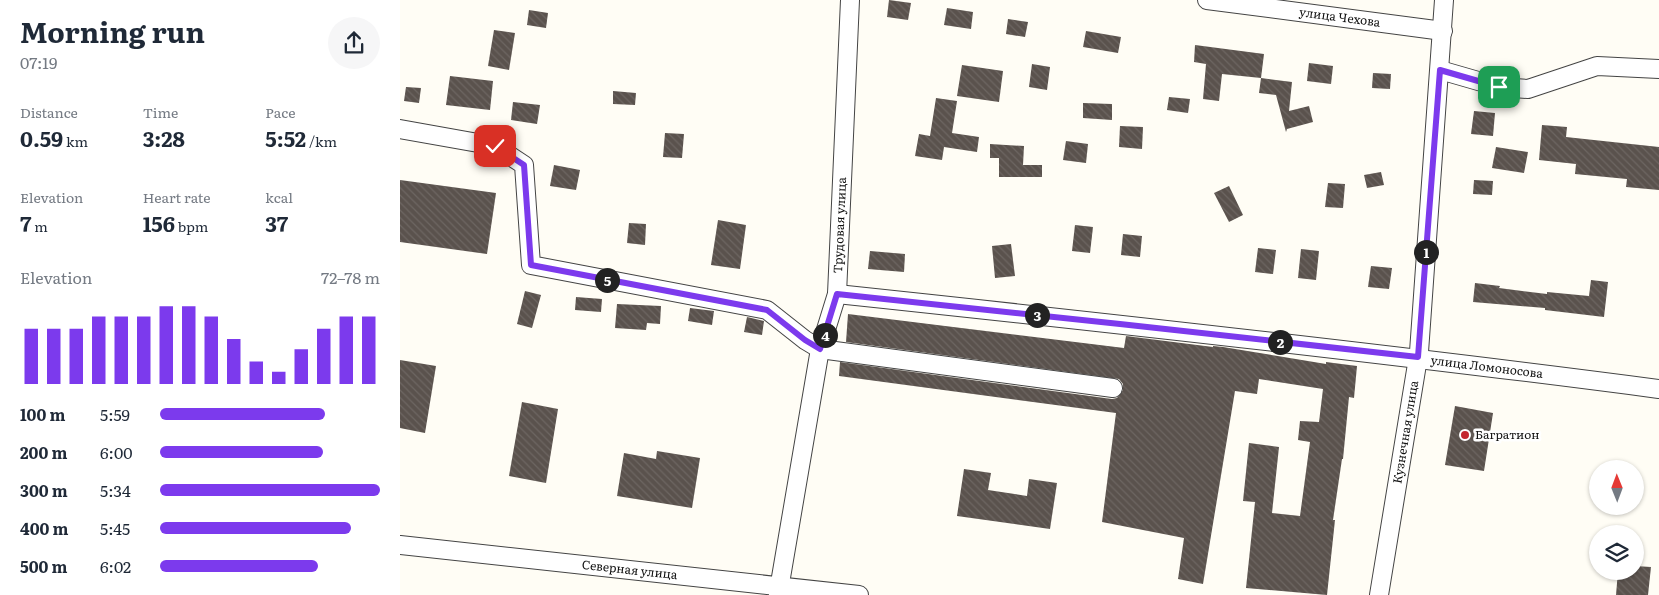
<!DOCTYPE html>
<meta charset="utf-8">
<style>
body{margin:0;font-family:Literata,serif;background:#f6f6f7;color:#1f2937;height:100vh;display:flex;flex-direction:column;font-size:19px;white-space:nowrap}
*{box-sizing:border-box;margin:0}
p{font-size:16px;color:#747a83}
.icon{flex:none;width:28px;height:28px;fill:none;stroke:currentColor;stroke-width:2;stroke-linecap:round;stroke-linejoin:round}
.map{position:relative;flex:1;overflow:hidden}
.side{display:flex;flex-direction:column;background:#fff;width:400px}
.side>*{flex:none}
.needle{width:32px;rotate:359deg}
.buttons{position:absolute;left:1189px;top:460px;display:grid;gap:10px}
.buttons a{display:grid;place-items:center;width:55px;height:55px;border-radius:50%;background:#fff;box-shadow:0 1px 4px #0004;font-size:25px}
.pin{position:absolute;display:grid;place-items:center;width:42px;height:42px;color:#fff;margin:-21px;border-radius:10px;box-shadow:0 2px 8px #0006}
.km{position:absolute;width:25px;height:25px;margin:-12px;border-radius:50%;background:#222;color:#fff;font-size:14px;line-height:25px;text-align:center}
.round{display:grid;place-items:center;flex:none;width:52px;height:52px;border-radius:26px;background:#f6f6f7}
.headline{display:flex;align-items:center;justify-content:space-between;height:85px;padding:0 20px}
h1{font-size:28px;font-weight:700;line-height:38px}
.metrics{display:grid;grid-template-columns:repeat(3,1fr);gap:8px;height:85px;padding:5px 20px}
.metrics div{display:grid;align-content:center}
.metrics b{font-size:21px;font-weight:700}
.metrics small{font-size:14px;font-weight:400}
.metrics p{font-size:14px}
.chart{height:140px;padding:10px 20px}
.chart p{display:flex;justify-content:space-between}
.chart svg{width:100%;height:90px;margin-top:5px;stroke:#7c3aed;stroke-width:6}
ul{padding:0 20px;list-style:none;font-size:16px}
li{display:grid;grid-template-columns:80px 60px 1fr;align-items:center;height:38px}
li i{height:12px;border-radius:6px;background:#7c3aed}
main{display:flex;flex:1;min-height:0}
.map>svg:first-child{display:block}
.building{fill:url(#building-back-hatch)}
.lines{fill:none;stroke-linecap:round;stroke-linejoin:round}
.minor-casing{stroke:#444;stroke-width:20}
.minor{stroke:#fff;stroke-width:18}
.route-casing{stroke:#fff;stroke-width:10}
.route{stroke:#7c3aed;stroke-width:6}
.poi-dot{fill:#c4262e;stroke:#fff;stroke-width:2}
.labels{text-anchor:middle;stroke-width:5;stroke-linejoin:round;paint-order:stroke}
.street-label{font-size:12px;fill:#111;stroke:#fff}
.poi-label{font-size:12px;fill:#111;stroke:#fff;text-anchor:start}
</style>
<main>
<section class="side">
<div class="headline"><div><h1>Morning run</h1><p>07:19</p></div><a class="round"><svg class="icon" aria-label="share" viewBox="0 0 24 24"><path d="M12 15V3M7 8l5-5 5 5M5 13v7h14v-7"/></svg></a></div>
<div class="metrics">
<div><p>Distance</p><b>0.59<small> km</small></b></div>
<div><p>Time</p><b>3:28</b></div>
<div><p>Pace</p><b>5:52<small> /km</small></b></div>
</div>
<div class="metrics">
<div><p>Elevation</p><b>7<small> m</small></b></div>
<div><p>Heart rate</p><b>156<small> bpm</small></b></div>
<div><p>kcal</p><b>37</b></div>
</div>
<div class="chart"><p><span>Elevation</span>72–78 m</p>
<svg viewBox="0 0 160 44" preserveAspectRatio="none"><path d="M5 44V17M15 44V17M25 44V17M35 44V11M45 44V11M55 44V11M65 44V6M75 44V6M85 44V11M95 44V22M105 44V33M115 44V38M125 44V27M135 44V17M145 44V11M155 44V11"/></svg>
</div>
<ul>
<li><b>100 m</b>5:59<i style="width:75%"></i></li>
<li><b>200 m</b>6:00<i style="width:74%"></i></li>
<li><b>300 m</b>5:34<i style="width:100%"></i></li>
<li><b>400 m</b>5:45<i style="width:87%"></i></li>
<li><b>500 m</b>6:02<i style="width:72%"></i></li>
</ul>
</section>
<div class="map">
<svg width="1259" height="595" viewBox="0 0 1259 595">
<defs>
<pattern id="building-back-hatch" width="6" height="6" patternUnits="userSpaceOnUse" patternTransform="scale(1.25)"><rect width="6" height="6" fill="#5a524d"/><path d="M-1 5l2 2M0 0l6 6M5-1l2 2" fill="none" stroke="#6d6662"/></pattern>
</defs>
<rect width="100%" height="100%" fill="#fffdf5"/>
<g class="building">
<path d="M489 0 511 3 508 20 487 17Z"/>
<path d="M547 8 573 12 571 29 544 25Z"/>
<path d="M129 10 148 13 146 28 127 25Z"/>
<path d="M608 19 628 22 625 37 606 34Z"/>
<path d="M94 30 115 33 109 70 88 66Z"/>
<path d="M686 31 721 37 718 53 683 47Z"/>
<path d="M795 45 864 54 861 78 822 74 819 101 803 99 806 64 794 62Z"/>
<path d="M909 63 933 66 931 84 907 81Z"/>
<path d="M632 64 650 67 647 90 629 87Z"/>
<path d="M562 65 603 71 599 102 557 96Z"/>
<path d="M973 73 991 74 990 89 972 88Z"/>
<path d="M50 76 93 81 90 110 46 105Z"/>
<path d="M861 78 892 82 889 111 909 106 913 122 887 129 886 132 876 95 859 93Z"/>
<path d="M6 87 21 88 19 103 4 101Z"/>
<path d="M213 91 236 93 235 105 213 104Z"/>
<path d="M769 97 790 99 788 113 767 110Z"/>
<path d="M536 98 557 101 552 133 579 137 577 152 544 147 542 160 515 156 519 134 530 136Z"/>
<path d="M113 102 140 105 137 124 111 120Z"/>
<path d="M683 103 712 104V120L683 118Z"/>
<path d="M1074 111 1095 113 1093 136 1071 134Z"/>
<path d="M1142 125 1167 127 1166 137 1259 147V190L1226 187 1227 179 1175 174 1176 164 1139 160Z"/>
<path d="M720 126 743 127 742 149 719 147Z"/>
<path d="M265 133 284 134 282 158 263 157Z"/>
<path d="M666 141 688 144 686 163 663 160Z"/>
<path d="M590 144 624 146 623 165H642V177H599V158H590Z"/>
<path d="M1096 147 1128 152 1124 173 1092 168Z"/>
<path d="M154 165 180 170 176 190 150 186Z"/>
<path d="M981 172 984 185 967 188 964 175Z"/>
<path d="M0 180 96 193 87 254 0 242Z"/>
<path d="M1074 180 1093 181 1092 195 1073 194Z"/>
<path d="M928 183 945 184 943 208 925 207Z"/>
<path d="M829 186 843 215 829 222 814 193Z"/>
<path d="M318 220 346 225 340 269 311 265Z"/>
<path d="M229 223 246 224 245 245 227 243Z"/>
<path d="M675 225 693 227 690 253 672 251Z"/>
<path d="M723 234 742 236 740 257 721 255Z"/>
<path d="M611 244 615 276 595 278 592 246Z"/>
<path d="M858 248 876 250 873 274 855 272Z"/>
<path d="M901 249 919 251 916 280 898 278Z"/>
<path d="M470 251 505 254 504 272 468 269Z"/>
<path d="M971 266 992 268 989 289 968 287Z"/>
<path d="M1191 280 1208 282 1204 317 1145 310V308L1073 302 1075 283 1100 286 1099 288 1147 294V292L1189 296Z"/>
<path d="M125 291 141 295 132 328 117 324Z"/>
<path d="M176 297 202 299 201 312 175 310Z"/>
<path d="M217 304 261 306 260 324 247 323 246 330 215 328Z"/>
<path d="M290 308 314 311 312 325 288 321Z"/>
<path d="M448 314 724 348 726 336 813 347V346L823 347 926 364V362L957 366 954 398 949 397 943 459H942L933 520H935L927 595 846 588 855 502 843 501 849 443 879 447 872 513 900 516 910 442 898 440 900 421 919 422 923 389 859 379 857 394 835 391 803 584 778 579 784 538 702 522 716 413 439 376 440 362 712 399 717 398 723 390V384L719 379 446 342Z"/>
<path d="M347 317 364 321 362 335 344 332Z"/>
<path d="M0 360 36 366 25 433 0 428Z"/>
<path d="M122 402 158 409 146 483 109 476Z"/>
<path d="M1055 406 1093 413 1084 471 1045 465Z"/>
<path d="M257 451 300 458 292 508 217 496 224 453 256 459Z"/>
<path d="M564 469 591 473 588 490 627 496 629 479 657 483 650 529 557 516Z"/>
<path d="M1235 566 1251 567 1248 595H1216L1218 571H1235Z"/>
</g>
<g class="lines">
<defs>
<g id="minor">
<path id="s1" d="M807 0 1043 31"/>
<path d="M1040 70 1099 87 1128 89 1197 66 1259 69"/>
<path d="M0 129 95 146 124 165 131 265 367 310 405 340 420 349 713 388"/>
<path id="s2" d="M437 294C711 323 985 353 1259 389"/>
<path id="s3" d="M0 545 459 595"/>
<path id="s4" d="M378 595 420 349 437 294 450 0"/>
<path id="s5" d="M979 595 1019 352 1044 0"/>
</g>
</defs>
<use href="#minor" class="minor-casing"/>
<use href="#minor" class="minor"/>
</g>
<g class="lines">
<defs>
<path id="route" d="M95 146 124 165 131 265 367 310 405 340 420 349 437 294 720 324 1018 357 1040 70 1099 87"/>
</defs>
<use href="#route" class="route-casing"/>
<use href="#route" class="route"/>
</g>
<circle class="poi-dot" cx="1065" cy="435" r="5"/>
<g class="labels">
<g class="street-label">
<text dy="4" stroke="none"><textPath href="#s1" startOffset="134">улица Чехова</textPath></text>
<text dy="4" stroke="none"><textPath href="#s4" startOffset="376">Трудовая улица</textPath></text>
<text dy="4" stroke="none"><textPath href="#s2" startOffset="654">улица Ломоносова</textPath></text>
<text dy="4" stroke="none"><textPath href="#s5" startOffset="165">Кузнечная улица</textPath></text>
<text dy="4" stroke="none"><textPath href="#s3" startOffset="231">Северная улица</textPath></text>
</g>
<g class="poi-label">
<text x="1075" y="439">Багратион</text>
</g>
</g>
</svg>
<div class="buttons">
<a><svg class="needle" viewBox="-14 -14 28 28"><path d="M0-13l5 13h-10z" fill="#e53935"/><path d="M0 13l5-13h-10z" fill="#747a83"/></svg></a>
<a><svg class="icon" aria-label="layers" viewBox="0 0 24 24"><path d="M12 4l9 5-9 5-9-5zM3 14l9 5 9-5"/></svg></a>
</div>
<div class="pin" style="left:1099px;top:87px;background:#1e9e55"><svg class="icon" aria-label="arrive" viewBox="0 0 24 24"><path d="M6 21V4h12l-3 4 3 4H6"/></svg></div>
<div class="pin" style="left:95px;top:146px;background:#d93025"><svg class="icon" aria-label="check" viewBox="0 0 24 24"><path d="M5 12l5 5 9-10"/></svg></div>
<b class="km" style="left:1026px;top:252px">1</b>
<b class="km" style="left:880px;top:342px">2</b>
<b class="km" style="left:637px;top:315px">3</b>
<b class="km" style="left:425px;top:335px">4</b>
<b class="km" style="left:207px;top:280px">5</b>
</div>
</main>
